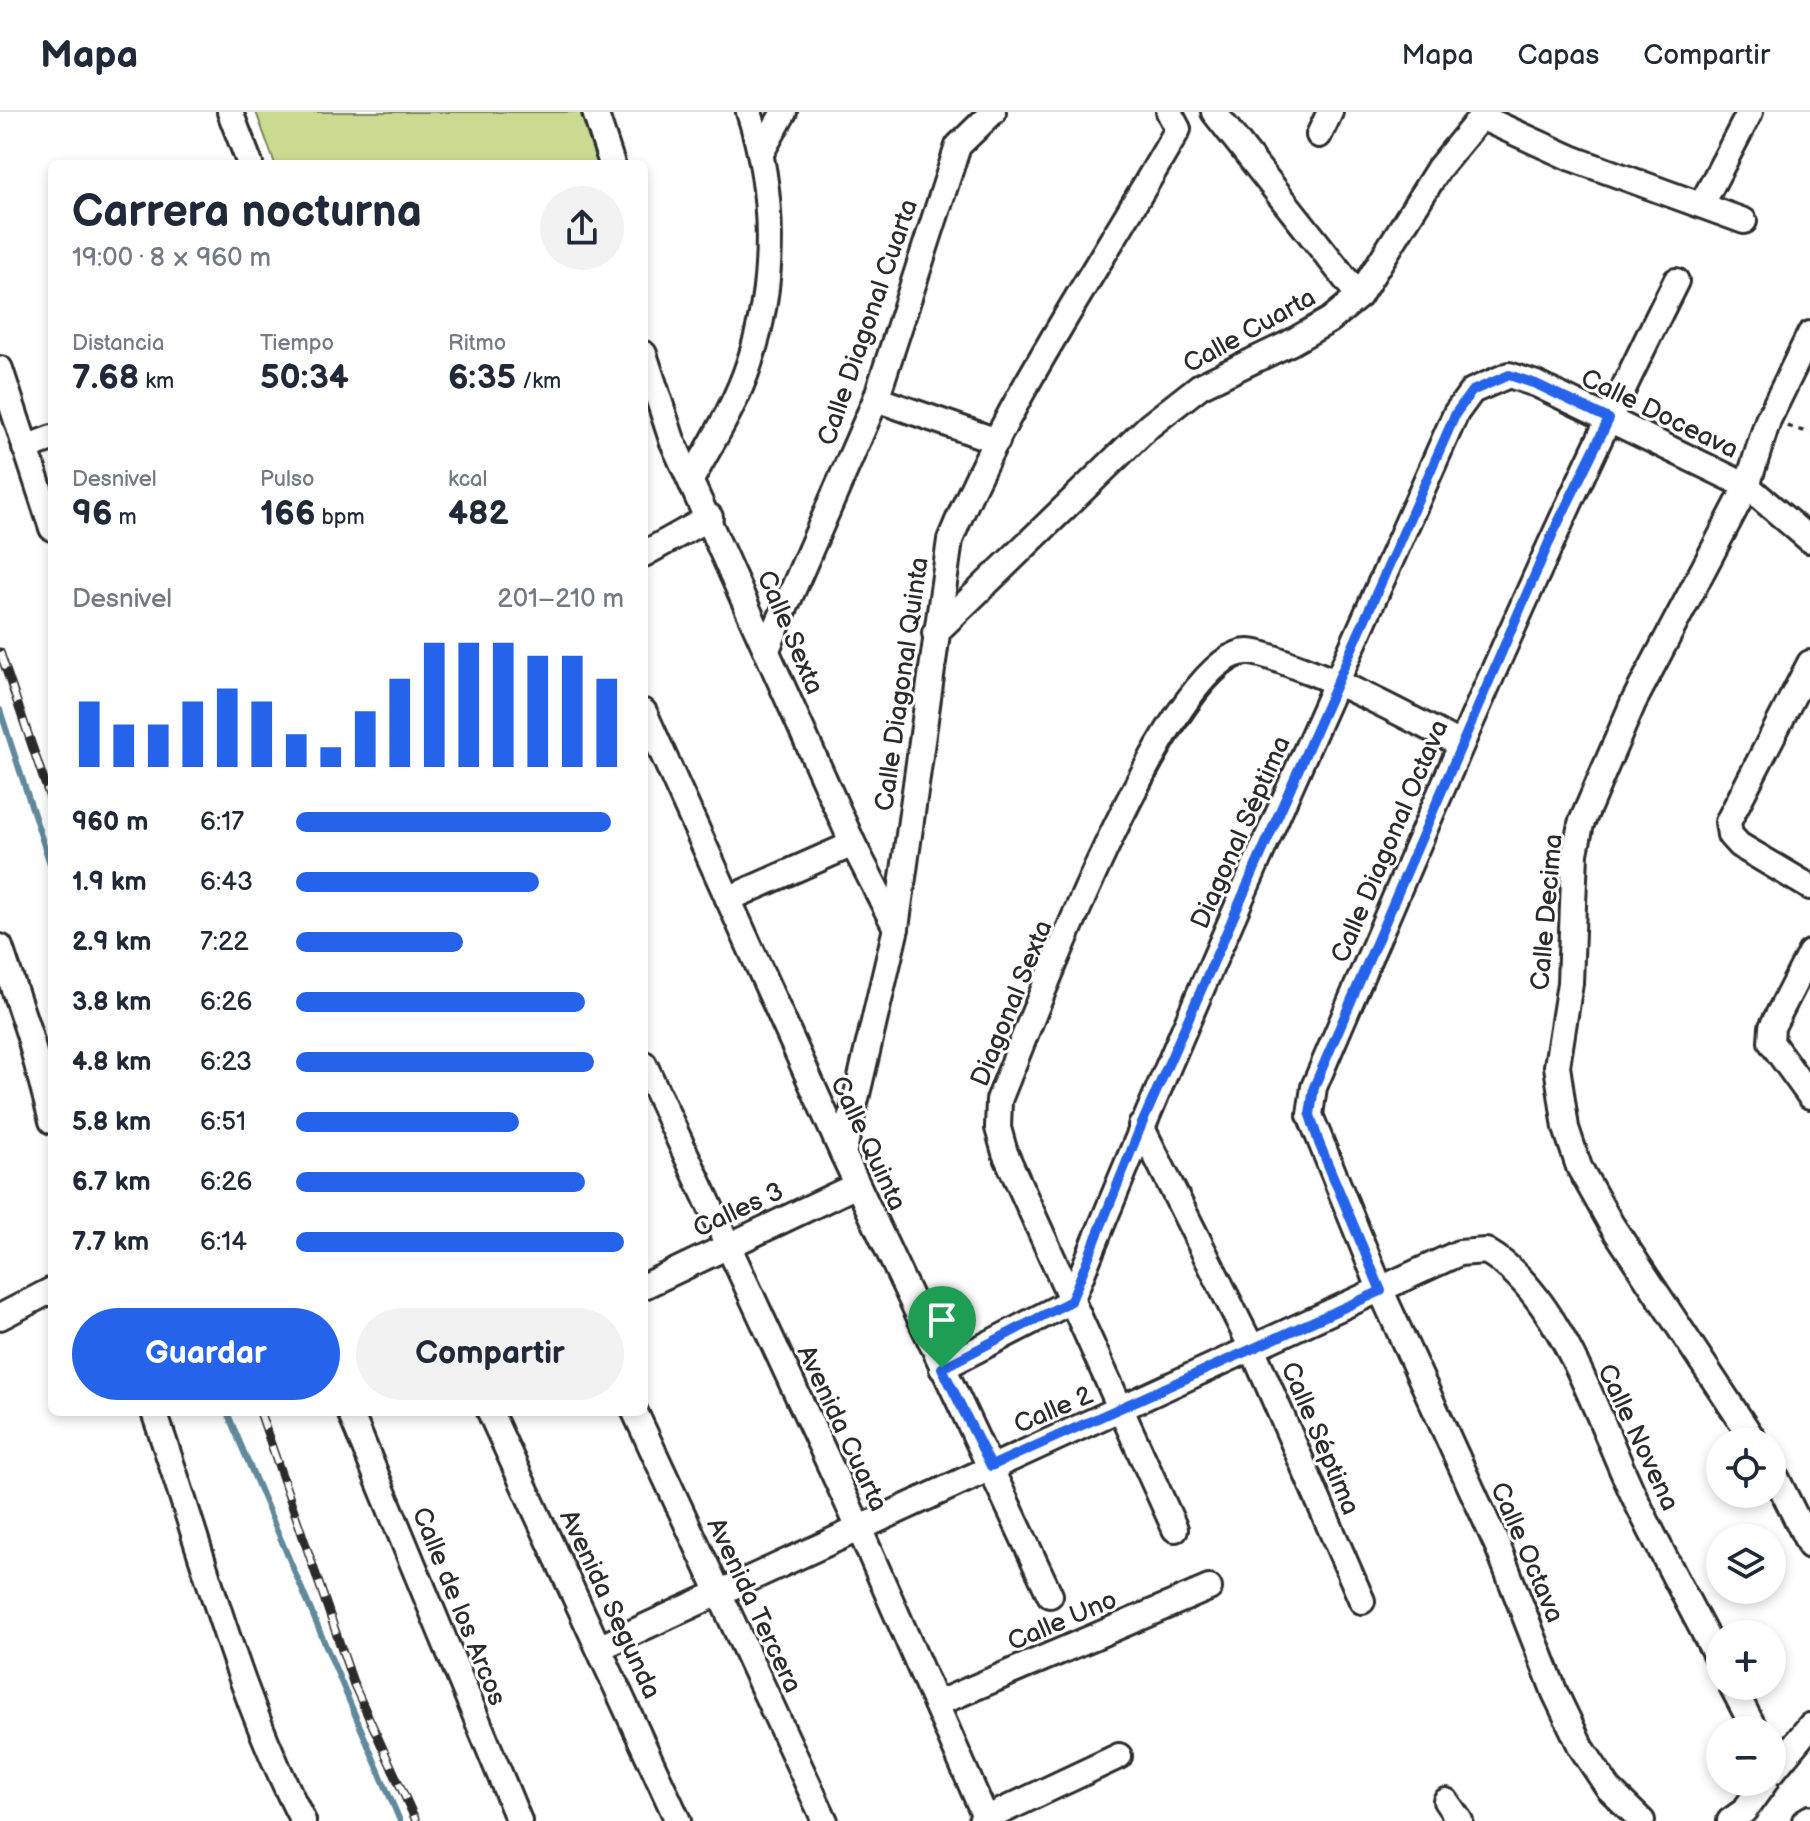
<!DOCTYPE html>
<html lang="es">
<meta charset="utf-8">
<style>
body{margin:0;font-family:"Balsamiq Sans",sans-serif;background:#f2f2f3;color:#1f2937;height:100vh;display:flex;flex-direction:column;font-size:30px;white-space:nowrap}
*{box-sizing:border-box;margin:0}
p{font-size:26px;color:#747a83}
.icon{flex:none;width:44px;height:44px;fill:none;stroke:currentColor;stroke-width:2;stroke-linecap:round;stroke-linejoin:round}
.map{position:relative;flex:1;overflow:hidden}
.drawer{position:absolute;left:48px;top:48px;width:600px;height:1256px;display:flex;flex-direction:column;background:#fff;border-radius:12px;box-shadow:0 4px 12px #0003}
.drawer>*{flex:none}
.controls{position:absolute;left:1706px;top:1316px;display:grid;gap:16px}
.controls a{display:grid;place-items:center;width:80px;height:80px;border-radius:50%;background:#fff;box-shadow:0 4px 12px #0003;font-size:40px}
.pin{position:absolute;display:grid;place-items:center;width:68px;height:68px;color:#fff;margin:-82px -34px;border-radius:50% 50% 50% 0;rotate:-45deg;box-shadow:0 0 8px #0007}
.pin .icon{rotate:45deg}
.round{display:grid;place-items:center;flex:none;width:84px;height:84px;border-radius:42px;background:#f2f2f3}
.summary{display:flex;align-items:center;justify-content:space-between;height:136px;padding:0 24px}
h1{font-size:44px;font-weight:700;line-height:60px}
.metrics{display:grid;grid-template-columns:repeat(3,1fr);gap:12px;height:136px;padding:8px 24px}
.metrics div{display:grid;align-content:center}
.metrics b{font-size:34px;font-weight:700}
.metrics small{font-size:22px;font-weight:400}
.metrics p{font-size:22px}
.chart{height:224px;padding:16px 24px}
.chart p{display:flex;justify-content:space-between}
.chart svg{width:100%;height:144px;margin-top:8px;stroke:#2563eb;stroke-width:6}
.action{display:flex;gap:16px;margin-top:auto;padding:16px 24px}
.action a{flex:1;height:92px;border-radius:48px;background:#2563eb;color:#fff;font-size:32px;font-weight:700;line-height:92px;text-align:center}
.action a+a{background:#f2f2f3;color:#1f2937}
ul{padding:0 24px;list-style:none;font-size:26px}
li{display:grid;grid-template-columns:128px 96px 1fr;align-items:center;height:60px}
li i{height:20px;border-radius:10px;background:#2563eb}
header{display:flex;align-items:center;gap:48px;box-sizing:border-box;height:112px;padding:0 40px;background:#fff;border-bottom:2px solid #e0e1e3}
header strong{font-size:38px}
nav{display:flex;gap:44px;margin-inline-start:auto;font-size:28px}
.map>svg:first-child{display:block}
.green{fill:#c8db90;stroke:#7a835e;stroke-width:2}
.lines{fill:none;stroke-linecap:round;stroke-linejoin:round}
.stream{stroke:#60899b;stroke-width:6}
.minor-casing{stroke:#2b2b2b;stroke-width:30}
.path{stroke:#2b2b2b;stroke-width:3;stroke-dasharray:6 6;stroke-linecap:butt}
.minor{stroke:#fff;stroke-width:24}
.rail-casing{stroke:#2b2b2b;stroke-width:9}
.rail{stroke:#fff;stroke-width:6;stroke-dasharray:18;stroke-linecap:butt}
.route-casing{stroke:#fff;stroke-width:16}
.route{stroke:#2563eb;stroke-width:10}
.labels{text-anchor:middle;stroke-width:6;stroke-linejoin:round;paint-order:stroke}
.street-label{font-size:26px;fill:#2b2b2b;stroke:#fff}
</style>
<header>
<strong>Mapa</strong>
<nav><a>Mapa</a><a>Capas</a><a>Compartir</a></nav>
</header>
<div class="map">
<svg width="1810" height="1709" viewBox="0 0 1810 1709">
<rect width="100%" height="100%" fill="#fff"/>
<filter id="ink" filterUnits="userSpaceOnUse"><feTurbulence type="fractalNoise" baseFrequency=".0125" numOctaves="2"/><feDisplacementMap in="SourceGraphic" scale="16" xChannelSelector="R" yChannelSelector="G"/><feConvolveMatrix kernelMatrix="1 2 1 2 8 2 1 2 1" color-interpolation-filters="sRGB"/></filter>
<g filter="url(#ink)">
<path class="green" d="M256 0H588L607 52H275Z"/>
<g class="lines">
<g class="stream">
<path d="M0 598 52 758"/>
<path d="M227 1300 400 1709"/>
</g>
<defs>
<g id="minor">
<path d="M230 0 250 52"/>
<path d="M595 0 612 52"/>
<path d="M1214 0 1359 184"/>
<path d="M1481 5 1571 46 1744 109"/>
<path d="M1319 23 1330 0"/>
<path d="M762 39 784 0"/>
<path d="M1702 92 1750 0"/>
<path d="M644 242 672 328 853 732 896 816"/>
<path d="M0 257 52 416"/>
<path d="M876 287 997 329"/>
<path d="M25 336 52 326"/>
<path d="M692 366C712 330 736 292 749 252 776 172 775 79 749 0"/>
<path d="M644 442 710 405"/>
<path d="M935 521 1149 314 1200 274 1290 231 1330 208 1359 184 1439 56 1485 0"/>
<path d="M768 535 876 287 958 34 993 0"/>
<path d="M1810 551 1728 710 1730 723 1739 733 1810 775"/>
<path d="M644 600 843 1042 1050 1483"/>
<path d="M728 787 853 732"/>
<path d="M0 835 29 922 52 1009"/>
<path d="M1810 841 1772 915 1771 930 1810 984"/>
<path d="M644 952 859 1416 987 1709"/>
<path d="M1141 1014 1253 1238 1362 1489"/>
<path d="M843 1042 896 816 950 428C1009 283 1101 153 1178 17L1169 0"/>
<path d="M644 1174 857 1073"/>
<path d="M0 1205 52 1178"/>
<path d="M942 1256 1071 1189C1191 890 1326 596 1456 301L1472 279 1509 263 1536 272 1747 374 1810 428"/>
<path d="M154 1300C202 1437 236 1579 303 1709"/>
<path d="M350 1300 519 1709"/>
<path d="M490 1300 678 1709"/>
<path d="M635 1300 825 1709"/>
<path d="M1755 1330 1611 1112 1579 1055 1566 1016 1557 954 1570 871 1575 741 1581 712 1633 591 1747 374 1768 308 1810 222"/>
<path d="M1772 1357 1810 1434"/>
<path d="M1175 1417 1005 1041 998 1016 999 988C1028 917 1171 536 1249 540 1264 541 1281 549 1295 554 1353 575 1406 604 1460 632"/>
<path d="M601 1535 1459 1141 1486 1139C1561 1182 1597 1306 1633 1382 1660 1439 1691 1495 1720 1551"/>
<path d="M1732 1574 1755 1618"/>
<path d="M936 1592 1209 1476"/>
<path d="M1772 1660 1810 1614"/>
<path d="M1446 1689 1460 1709"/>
<path d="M981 1709 1119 1644"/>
<path d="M1642 1709 1609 1677 1581 1635 1555 1581 1498 1435 1381 1179 1310 1003 1314 975C1430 704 1544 433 1676 169"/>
<path d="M1730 1709 1744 1699 1765 1670"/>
<path d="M1805 1709 1810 1706"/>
</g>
</defs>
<use href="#minor" class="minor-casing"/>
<path class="path" d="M1787 314 1810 321"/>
<use href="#minor" class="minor"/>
<defs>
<g id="rail">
<path d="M0 540 52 692"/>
<path d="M260 1300 354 1573 416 1709"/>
</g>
</defs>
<use href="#rail" class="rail-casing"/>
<use href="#rail" class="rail"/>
</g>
</g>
<g class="lines" filter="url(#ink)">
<defs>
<path id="route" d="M1509 263 1536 272 1609 307 1553 421 1314 975 1310 1003 1319 1031 1381 1179 991 1354 942 1256 1071 1189 1141 1014 1456 301 1472 279Z"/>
</defs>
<use href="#route" class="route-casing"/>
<use href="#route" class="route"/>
</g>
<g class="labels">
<g class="street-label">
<text transform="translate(867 210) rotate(-71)" y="9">Calle Diagonal Cuarta</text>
<text transform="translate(1249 218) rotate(-29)" y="9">Calle Cuarta</text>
<text transform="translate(1660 301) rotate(26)" y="9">Calle Doceava</text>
<text transform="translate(791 520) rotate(67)" y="9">Calle Sexta</text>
<text transform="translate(901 572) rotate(-82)" y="9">Calle Diagonal Quinta</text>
<text transform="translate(1240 720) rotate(-66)" y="9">Diagonal Séptima</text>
<text transform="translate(1389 729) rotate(-67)" y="9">Calle Diagonal Octava</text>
<text transform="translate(1546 800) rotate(-85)" y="9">Calle Decima</text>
<text transform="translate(1011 891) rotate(-68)" y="9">Diagonal Sexta</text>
<text transform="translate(869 1031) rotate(65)" y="9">Calle Quinta</text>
<text transform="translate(738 1097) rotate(-25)" y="9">Calles 3</text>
<text transform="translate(1053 1297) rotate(-23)" y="9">Calle 2</text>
<text transform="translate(843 1316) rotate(65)" y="9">Avenida Cuarta</text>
<text transform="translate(1639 1325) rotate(65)" y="9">Calle Novena</text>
<text transform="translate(1321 1326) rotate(67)" y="9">Calle Séptima</text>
<text transform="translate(1528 1440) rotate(67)" y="9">Calle Octava</text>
<text transform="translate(611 1492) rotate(65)" y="9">Avenida Segunda</text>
<text transform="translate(755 1493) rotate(65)" y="9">Avenida Tercera</text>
<text transform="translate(460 1494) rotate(68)" y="9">Calle de los Arcos</text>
<text transform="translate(1062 1508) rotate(-23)" y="9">Calle Uno</text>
</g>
</g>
</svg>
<div class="controls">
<a><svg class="icon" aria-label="locate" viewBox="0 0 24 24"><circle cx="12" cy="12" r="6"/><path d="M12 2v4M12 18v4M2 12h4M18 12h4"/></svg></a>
<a><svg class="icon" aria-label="layers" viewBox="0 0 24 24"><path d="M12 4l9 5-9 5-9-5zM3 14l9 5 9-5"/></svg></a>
<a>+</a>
<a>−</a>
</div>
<div class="pin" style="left:942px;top:1256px;background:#1e9e55"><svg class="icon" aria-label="arrive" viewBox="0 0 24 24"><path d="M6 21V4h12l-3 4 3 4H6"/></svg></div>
<section class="drawer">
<div class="summary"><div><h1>Carrera nocturna</h1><p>19:00 · 8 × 960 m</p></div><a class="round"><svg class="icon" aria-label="share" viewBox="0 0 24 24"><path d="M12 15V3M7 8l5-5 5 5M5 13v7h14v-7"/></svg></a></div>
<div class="metrics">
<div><p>Distancia</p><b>7.68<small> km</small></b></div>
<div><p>Tiempo</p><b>50:34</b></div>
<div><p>Ritmo</p><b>6:35<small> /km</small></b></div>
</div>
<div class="metrics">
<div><p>Desnivel</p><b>96<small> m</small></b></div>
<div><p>Pulso</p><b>166<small> bpm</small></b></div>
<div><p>kcal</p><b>482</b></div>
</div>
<div class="chart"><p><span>Desnivel</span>201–210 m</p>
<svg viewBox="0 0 160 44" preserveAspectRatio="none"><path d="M5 44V24M15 44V31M25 44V31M35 44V24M45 44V20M55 44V24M65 44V34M75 44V38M85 44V27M95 44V17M105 44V6M115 44V6M125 44V6M135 44V10M145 44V10M155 44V17"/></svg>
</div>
<ul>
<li><b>960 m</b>6:17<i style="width:96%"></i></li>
<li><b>1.9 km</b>6:43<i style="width:74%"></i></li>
<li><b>2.9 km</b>7:22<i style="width:51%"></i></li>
<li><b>3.8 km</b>6:26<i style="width:88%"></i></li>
<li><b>4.8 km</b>6:23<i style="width:91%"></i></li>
<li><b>5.8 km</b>6:51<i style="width:68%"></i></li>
<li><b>6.7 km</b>6:26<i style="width:88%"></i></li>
<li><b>7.7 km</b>6:14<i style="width:100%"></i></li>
</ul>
<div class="action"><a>Guardar</a><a>Compartir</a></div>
</section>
</div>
